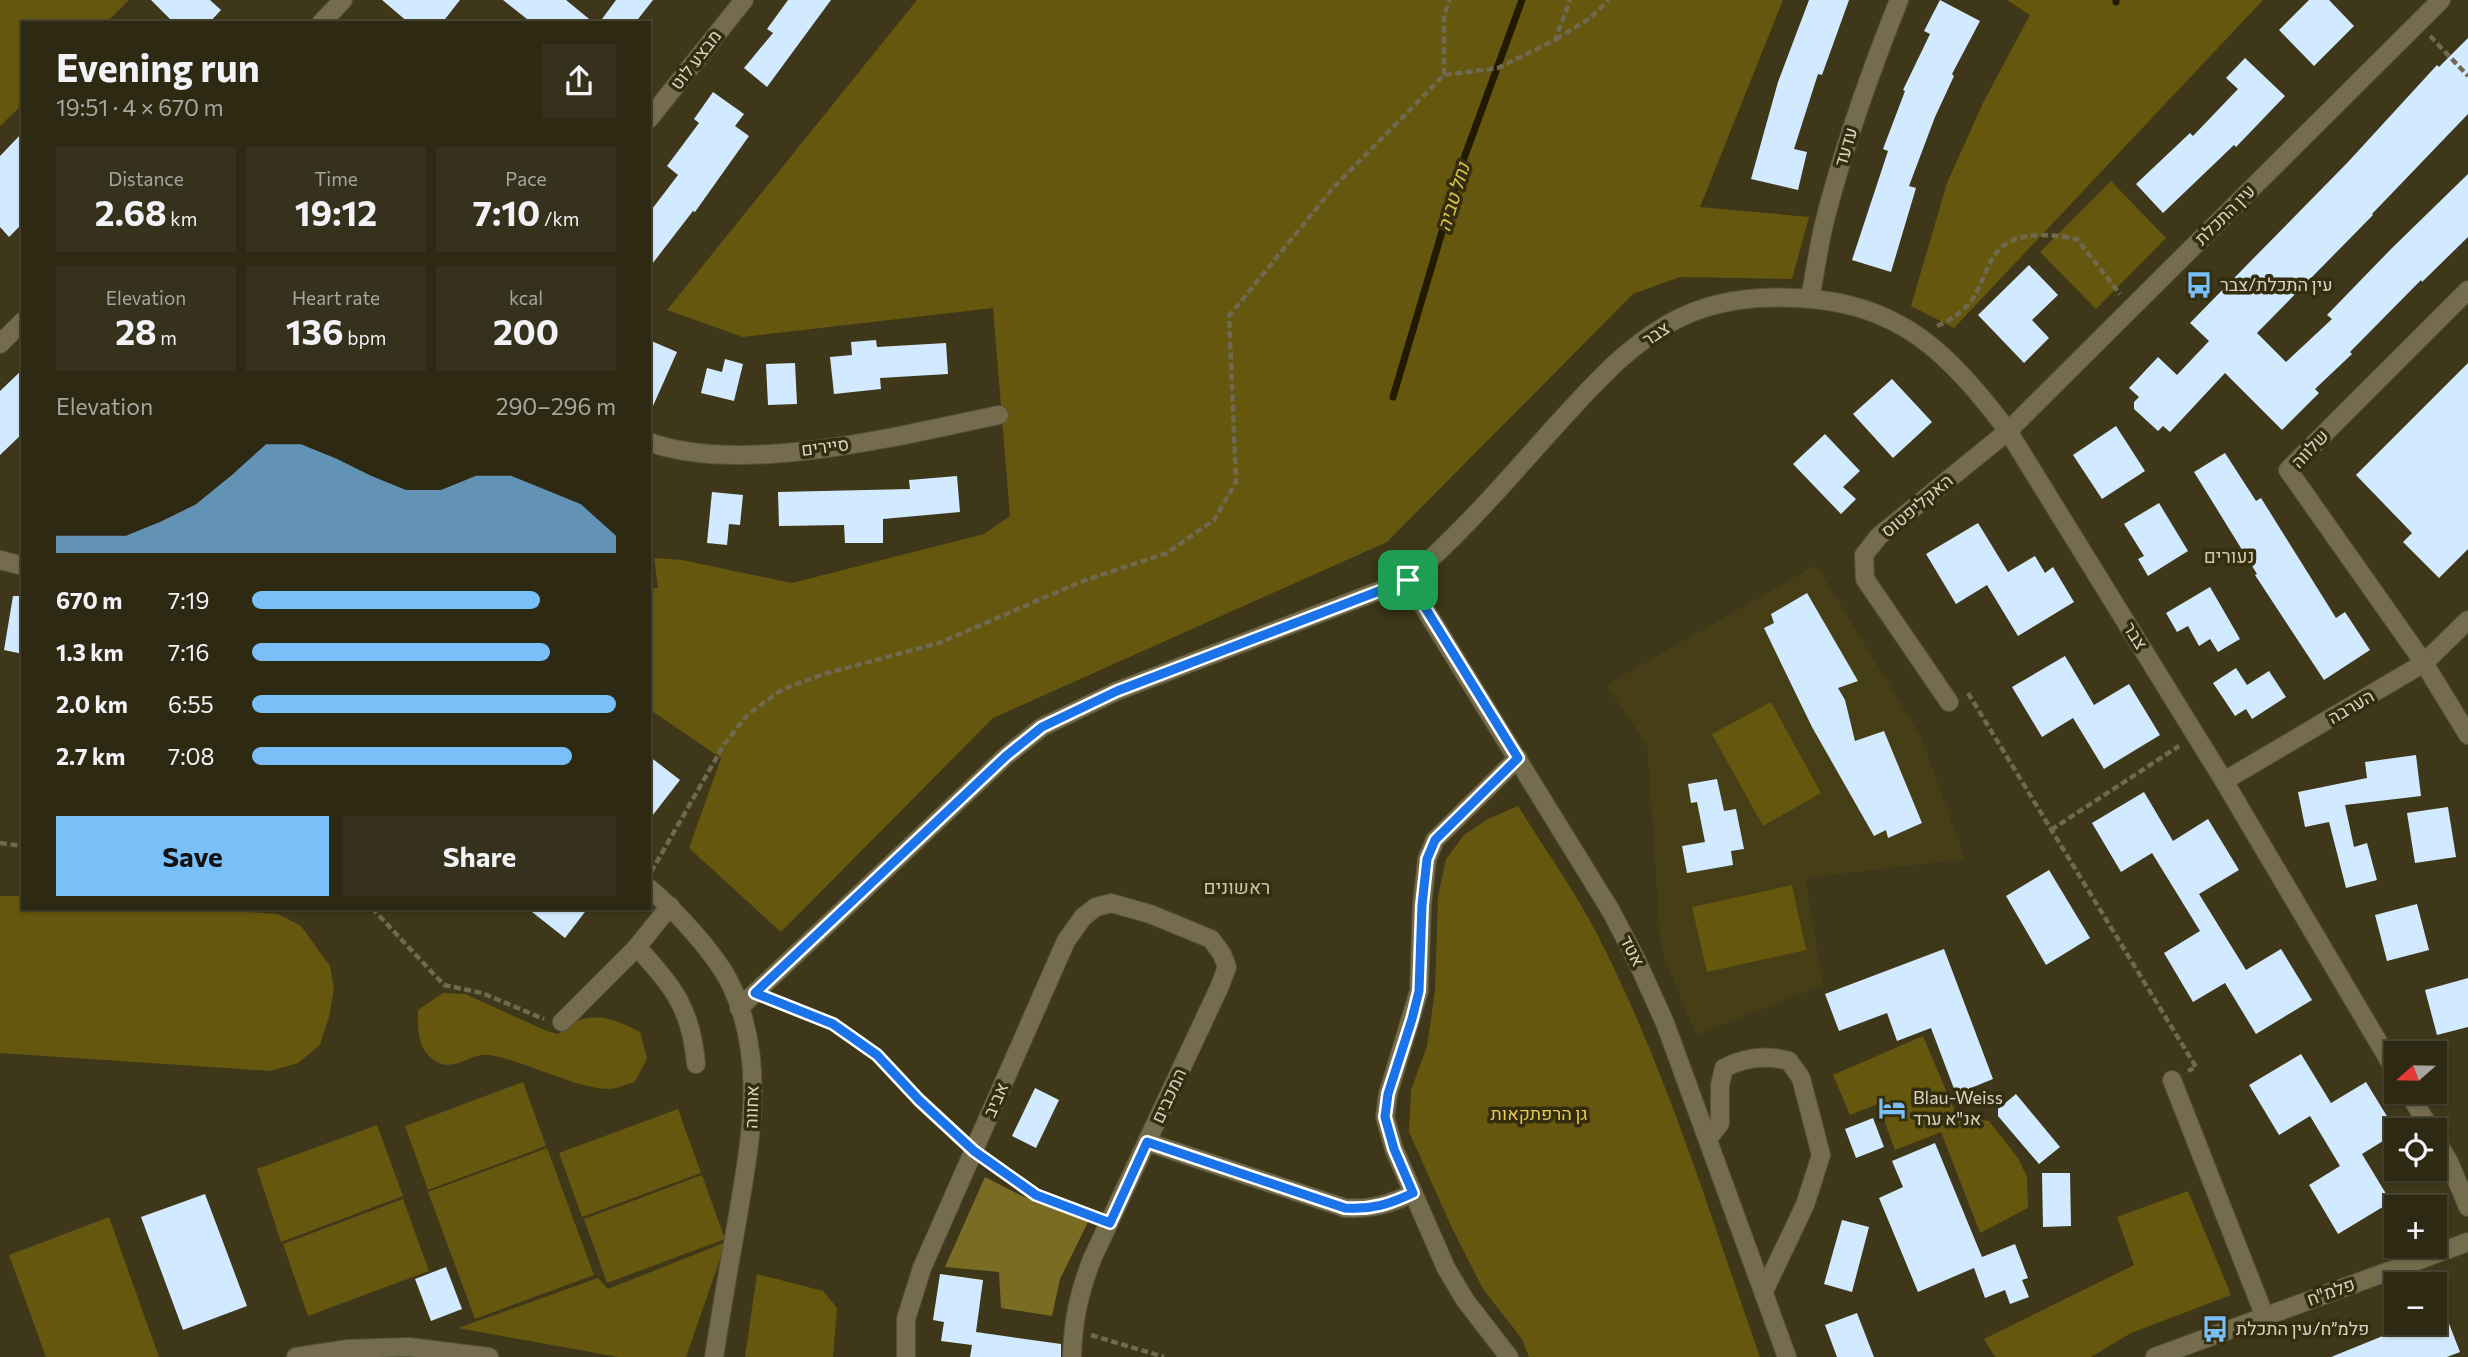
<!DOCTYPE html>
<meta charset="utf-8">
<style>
body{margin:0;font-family:Commissioner,Heebo,sans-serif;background:#36311c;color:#f1f3f6;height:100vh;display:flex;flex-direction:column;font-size:26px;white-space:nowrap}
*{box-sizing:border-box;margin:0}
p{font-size:23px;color:#a7a6a0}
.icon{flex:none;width:38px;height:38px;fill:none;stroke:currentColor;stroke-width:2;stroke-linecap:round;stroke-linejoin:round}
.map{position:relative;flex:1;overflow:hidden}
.side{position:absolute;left:21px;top:21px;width:630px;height:889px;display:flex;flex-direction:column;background:#2e2913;border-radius:0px;box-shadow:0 2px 5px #0004,0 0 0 2px #494533}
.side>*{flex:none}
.needle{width:46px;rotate:250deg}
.fabs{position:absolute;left:2384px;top:1041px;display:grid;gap:14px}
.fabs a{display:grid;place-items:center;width:63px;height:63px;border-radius:0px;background:#2e2913;box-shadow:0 2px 5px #0004,0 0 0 2px #494533;font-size:35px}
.pin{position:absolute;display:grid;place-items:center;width:60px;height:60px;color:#fff;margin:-30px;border-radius:14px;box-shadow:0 4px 10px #0006}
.round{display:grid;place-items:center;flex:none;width:74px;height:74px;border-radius:0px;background:#36311c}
.head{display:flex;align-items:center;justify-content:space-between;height:119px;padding:0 35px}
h1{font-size:38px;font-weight:700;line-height:52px}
.figures{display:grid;grid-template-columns:repeat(3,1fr);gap:10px;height:119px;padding:7px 35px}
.figures div{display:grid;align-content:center;border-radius:0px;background:#36311c;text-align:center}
.figures b{font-size:35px;font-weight:700}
.figures small{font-size:19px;font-weight:400}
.figures p{font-size:19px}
.chart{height:196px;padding:14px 35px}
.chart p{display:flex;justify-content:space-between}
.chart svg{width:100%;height:126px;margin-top:7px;fill:#79bff8;opacity:.7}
.button{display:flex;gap:14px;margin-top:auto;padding:14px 35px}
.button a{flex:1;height:80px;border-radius:0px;background:#79bff8;color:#111;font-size:28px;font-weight:700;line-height:80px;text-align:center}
.button a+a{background:#36311c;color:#f1f3f6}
ul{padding:0 35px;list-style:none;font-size:23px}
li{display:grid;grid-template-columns:112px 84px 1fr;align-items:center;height:52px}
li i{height:18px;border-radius:9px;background:#79bff8}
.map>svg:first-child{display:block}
.built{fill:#463e17}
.green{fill:#65570d}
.forest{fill:#7b6c24}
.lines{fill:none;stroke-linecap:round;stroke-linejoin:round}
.stream{stroke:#201a00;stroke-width:7}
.building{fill:#d2eaff}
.minor-casing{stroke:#575237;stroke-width:20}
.path{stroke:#6f694f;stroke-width:4.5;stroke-dasharray:7 3.5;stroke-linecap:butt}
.minor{stroke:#746c4d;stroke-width:18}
.route-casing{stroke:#fff;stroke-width:14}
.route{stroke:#1a73e8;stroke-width:9}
.labels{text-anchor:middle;stroke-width:7;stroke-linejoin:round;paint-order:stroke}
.street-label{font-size:18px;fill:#d8d4c3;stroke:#342d0f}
.poi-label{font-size:18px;fill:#d8d4c3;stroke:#342d0f;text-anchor:start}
.park-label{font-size:18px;fill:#e6cc4e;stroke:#342d0f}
.water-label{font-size:19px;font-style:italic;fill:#dfc547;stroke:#342d0f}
.neighbourhood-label{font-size:19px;fill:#cec6a3;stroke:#342d0f}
</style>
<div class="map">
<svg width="2468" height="1357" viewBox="0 0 2468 1357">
<rect width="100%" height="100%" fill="#3e3719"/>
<path class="built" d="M1816 565 1920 735 1965 859 1805 878 1823 985 1696 1035 1661 949 1647 745 1606 685Z"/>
<g class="green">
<path d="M0 0H129L106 23H23V104L0 126Z"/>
<path d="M917 0H1783L1700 207 1809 217 1792 279 1680 277 1633 294 1387 542 993 718 781 932 689 848 721 758 649 709V589L658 588 654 558 682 560 792 583 984 534 1010 516 993 308 743 337 667 310Z"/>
<path d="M2007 0H2263L1954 328 1911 306 1947 183 1983 103 2030 15Z"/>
<path d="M2111 181 2166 238 2096 309 2040 252Z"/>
<path d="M1771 702 1821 793 1763 826 1712 734Z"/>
<path d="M1518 806C1544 848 1574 890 1597 934 1666 1068 1710 1215 1760 1357H1529L1522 1339 1483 1289 1452 1228 1409 1132 1411 1090 1427 1046 1435 991 1438 896 1446 859 1464 835 1488 819Z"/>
<path d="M1792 885 1806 950 1707 972 1692 907Z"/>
<path d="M0 896H23V908H195L278 914 301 926 330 966 334 989 329 1017 320 1045 298 1063 271 1071 0 1053Z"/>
<path d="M443 993 465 994 547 1031 558 1034C564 1030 570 1023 577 1021 599 1012 621 1022 640 1032L647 1058 635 1082C627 1084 617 1089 609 1089 573 1088 526 1061 489 1055 472 1052 455 1072 437 1062 417 1051 418 1029 418 1010Z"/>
<path d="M1923 1036 1956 1114 1967 1118 1989 1121 2018 1158 2027 1177 2028 1208 1980 1233 1941 1132 1895 1150 1878 1104 1850 1115 1833 1075Z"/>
<path d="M523 1082 546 1146 428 1190 405 1126Z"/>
<path d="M678 1109 701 1173 582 1217 559 1153Z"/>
<path d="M377 1125 403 1196 281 1242 257 1169Z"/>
<path d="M547 1148 594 1275 475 1319 428 1192Z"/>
<path d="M702 1175 725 1239 607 1283 584 1219Z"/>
<path d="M2188 1191 2231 1295 2131 1333 2091 1357H1995L1984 1339 2134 1265 2117 1217Z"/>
<path d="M403 1199 429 1271 308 1316 283 1244Z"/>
<path d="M109 1217 159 1357H46L9 1255Z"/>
<path d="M726 1242 686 1357H618L458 1328 598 1278 608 1289Z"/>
<path d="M757 1274 823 1291 837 1308 833 1357H745Z"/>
</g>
<path class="forest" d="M985 1177 1022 1196 1088 1222 1060 1279 1052 1316 1001 1308 999 1272 945 1267Z"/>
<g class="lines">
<g class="stream">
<path d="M2116 0V2"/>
<path d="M1393 397 1463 161 1522 0"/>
</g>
</g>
<g class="building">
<path d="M151 0H210L221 10 209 23H174Z"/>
<path d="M382 0H460L442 23H409Z"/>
<path d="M503 0H566L594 23H532Z"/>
<path d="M616 0H653L635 23H599Z"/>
<path d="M788 0H831L767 87 744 68 773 33 767 29Z"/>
<path d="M1809 0H1849L1822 75 1818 74 1794 149 1807 152 1798 190 1751 179 1778 82Z"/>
<path d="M1940 0 1980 21 1952 74 1954 76 1935 117 1909 186 1916 188 1891 272 1852 260 1888 151 1883 149 1905 91 1903 90 1930 34 1924 31Z"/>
<path d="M2309 0H2329L2354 26 2314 66 2279 30Z"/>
<path d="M2468 38V114L2372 214 2373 215 2257 333 2286 362 2332 319 2327 315 2391 249 2468 174V237L2422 282 2421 280 2350 352 2352 354 2315 389 2319 393 2282 430 2225 373 2170 432 2163 426 2158 431 2134 409V402L2139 397 2129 388 2158 357 2177 375 2209 341 2190 323 2348 162 2437 65 2439 67Z"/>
<path d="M2245 58 2285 96 2236 147 2234 145 2163 213 2136 184 2190 133 2193 136 2238 89 2226 78Z"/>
<path d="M713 92 744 114 735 126 749 136 695 212 693 211 649 268V213L678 175 667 166 699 123 694 119Z"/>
<path d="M23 132V223L9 237 0 227V156Z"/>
<path d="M2029 265 2058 295 2032 320 2049 338 2024 363 1978 315Z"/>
<path d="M649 340 677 352 649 415Z"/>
<path d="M876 340 877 347 946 343 948 374 880 378 881 389 834 394 830 357 852 355 851 342Z"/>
<path d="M725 359 743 364 734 401 701 393 707 368 722 372Z"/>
<path d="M795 363 797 404 768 405 766 364Z"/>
<path d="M2468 363V549L2439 578 2403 542 2412 533 2356 475Z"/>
<path d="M23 369V433L0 455V391Z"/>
<path d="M1892 379 1932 422 1893 458 1853 414Z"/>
<path d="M2116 426 2145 471 2102 499 2073 455Z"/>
<path d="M1825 434 1860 471 1843 487 1856 499 1841 514 1793 464Z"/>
<path d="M2225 453 2256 501 2261 498 2336 618 2345 612 2370 650 2324 680 2255 575 2257 574 2194 472Z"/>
<path d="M957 476 960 512 883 519V543H845L844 525 779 526 778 492 910 489 909 480Z"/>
<path d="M712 492 743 495 740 525 729 524 727 545 707 543Z"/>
<path d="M2159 503 2188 551 2148 576 2138 559 2144 556 2124 524Z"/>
<path d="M1978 523 2008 572 2035 556 2045 573 2053 567 2074 602 2018 636 1987 585 1956 604 1926 554Z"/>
<path d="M2210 587 2240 639 2218 652 2210 639 2199 646 2188 626 2177 632 2166 613Z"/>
<path d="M1807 593 1858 681 1838 688 1845 700 1855 741 1884 731 1922 823 1888 838 1886 830 1874 836 1812 727 1764 628 1774 623 1771 614Z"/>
<path d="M13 596H23V654L4 650Z"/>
<path d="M2065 656 2094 705 2129 684 2160 735 2104 769 2073 718 2042 737 2012 687Z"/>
<path d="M2236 668 2247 685 2269 671 2286 697 2252 719 2246 709 2235 716 2213 683Z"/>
<path d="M2416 755 2421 796 2345 805 2354 847 2367 843 2377 880 2346 888 2329 822 2305 827 2298 792 2367 778 2365 762Z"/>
<path d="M649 756 680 780 649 820Z"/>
<path d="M1717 779 1724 811 1736 809 1744 849 1731 851 1733 865 1687 873 1682 846 1705 842 1697 802 1691 803 1688 784Z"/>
<path d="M2144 792 2173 841 2208 819 2239 870 2199 894 2246 970 2281 949 2312 1000 2256 1034 2225 983 2193 1002 2164 953 2200 931 2152 853 2121 872 2092 823Z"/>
<path d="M2448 807 2456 857 2415 863 2407 813Z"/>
<path d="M2049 870 2090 938 2046 965 2006 896Z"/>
<path d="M2417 904 2429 950 2387 961 2375 915Z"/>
<path d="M527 908H588L565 938Z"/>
<path d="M1944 949 1993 1079 1956 1094 1931 1028 1897 1041 1887 1013 1839 1031 1825 994Z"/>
<path d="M2468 978V1027L2437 1035 2425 990Z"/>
<path d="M2301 1054 2331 1103 2366 1082 2396 1131V1133L2362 1154 2391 1202 2338 1234 2309 1185 2340 1166 2310 1116 2279 1135 2249 1085Z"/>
<path d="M1035 1088 1059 1100 1036 1148 1012 1136Z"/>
<path d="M2016 1094 2060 1147 2039 1164 1998 1116V1109Z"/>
<path d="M1873 1118 1884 1147 1856 1158 1845 1129Z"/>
<path d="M1935 1143 1982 1257 2015 1244 2028 1278 2022 1280 2029 1297 2010 1304 2005 1290 1985 1298 1974 1268 1918 1292 1879 1198 1903 1187 1892 1161Z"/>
<path d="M2042 1173H2070L2071 1226 2043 1227Z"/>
<path d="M205 1194 247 1306 183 1330 141 1217Z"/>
<path d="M1842 1220 1869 1227 1852 1292 1824 1284Z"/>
<path d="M446 1267 462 1309 431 1321 415 1279Z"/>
<path d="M940 1274 983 1280 976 1332 1061 1344V1357H970L972 1345 941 1341 944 1322 933 1320Z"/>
<path d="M1857 1313 1874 1357H1837L1825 1325Z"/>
<path d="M2448 1321 2460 1352 2447 1357H2331L2405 1327 2408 1336Z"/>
</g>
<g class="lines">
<defs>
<g id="minor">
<path d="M321 23 343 0"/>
<path d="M649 119 744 0"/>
<path d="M2468 290 2288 470 2424 663 2468 735"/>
<path d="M1810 298C1815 274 1818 249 1824 224 1843 147 1870 73 1899 0"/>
<path d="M0 344 23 321"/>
<path d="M649 442C743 476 902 435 999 415"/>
<path d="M0 560 23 566"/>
<path d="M1407 580 1611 911 1637 961 1665 1023 1787 1357"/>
<path d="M1949 702 1865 579 1864 555 1879 536 2008 431 2441 0"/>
<path d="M2224 781 2424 663 2468 620"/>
<path d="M649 888C676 911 716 954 731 985 767 1061 750 1143 737 1221 729 1266 721 1312 714 1357"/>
<path d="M637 947C674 988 691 1008 696 1064"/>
<path d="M739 1008 1006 756 1042 727 1117 691 1407 580C1460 535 1505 482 1551 431 1592 386 1635 335 1693 312 1726 299 1761 296 1797 298 1901 302 1949 354 2008 431L2224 781 2396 1072"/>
<path d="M562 1022 637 947 670 906"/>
<path d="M2172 1080 2265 1317"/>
<path d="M2408 1092 2431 1130"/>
<path d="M2434 1137 2449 1162 2468 1207"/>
<path d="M1708 1139 1720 1123V1085L1724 1068C1745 1057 1767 1055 1789 1061L1801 1078 1821 1155 1805 1205 1764 1291"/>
<path d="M1147 1142 1345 1208C1371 1210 1390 1204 1413 1193"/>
<path d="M296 1357 348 1349 409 1347 489 1357"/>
<path d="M906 1357V1319L922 1268 1066 941 1083 917 1096 907 1111 903 1150 914 1211 939 1222 954 1227 967 1219 988 1092 1259C1079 1293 1073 1320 1072 1357"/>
<path d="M1509 1357 1465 1300 1446 1268 1394 1149 1385 1117 1388 1094 1419 991 1422 905 1427 859 1435 840 1518 758"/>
<path d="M2155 1357 2468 1242"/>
</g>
</defs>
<use href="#minor" class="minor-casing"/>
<g class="path">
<path d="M2430 36 2468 76"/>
<path d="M1556 39 1589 19 1609 0"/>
<path d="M1444 75V15L1450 0"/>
<path d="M1937 326C1950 320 1962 313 1972 300 1984 283 1987 256 2006 244 2026 231 2055 235 2077 239L2120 294"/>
<path d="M1968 693 2196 1067 2188 1071"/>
<path d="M2051 830 2179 746"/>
<path d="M0 843 23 846"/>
<path d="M651 872 725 743 748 714 783 689 824 674 939 643 1083 581 1167 553 1214 520 1236 482 1229 316 1333 188 1444 75 1498 68 1555 40 1570 0"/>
<path d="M372 908 444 985 482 993 544 1019"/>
<path d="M774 1000C794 1008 816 1014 834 1025 882 1053 918 1099 958 1137"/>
<path d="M989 1162 1036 1195 1092 1216"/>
<path d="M1091 1335 1164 1357"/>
</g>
<use href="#minor" class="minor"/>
</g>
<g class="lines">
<defs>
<path id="route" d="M1408 580 1518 758 1435 840 1427 859 1422 905 1419 991 1412 1019 1388 1094 1385 1117 1394 1149 1413 1193C1390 1204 1371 1210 1345 1208L1147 1142 1110 1223 1036 1195 974 1151 919 1100 877 1055 833 1024 755 993 1006 756 1042 727 1117 691Z"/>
</defs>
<use href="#route" class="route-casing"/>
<use href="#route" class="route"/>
</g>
<defs>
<symbol id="bus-bare" viewBox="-9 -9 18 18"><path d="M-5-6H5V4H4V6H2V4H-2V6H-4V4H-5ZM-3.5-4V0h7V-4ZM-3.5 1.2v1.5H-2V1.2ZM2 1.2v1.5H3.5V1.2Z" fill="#79bff8" stroke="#342d0f" stroke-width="2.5" paint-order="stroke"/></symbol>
<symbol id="hotel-bare" viewBox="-9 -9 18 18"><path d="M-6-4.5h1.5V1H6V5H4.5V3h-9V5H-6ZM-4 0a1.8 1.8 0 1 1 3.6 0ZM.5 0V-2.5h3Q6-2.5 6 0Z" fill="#79bff8" stroke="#342d0f" stroke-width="2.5" paint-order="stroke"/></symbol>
</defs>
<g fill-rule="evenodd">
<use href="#bus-bare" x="2180" y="266" width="38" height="38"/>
<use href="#hotel-bare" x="1873" y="1089" width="38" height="38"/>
<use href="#bus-bare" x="2196" y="1310" width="38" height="38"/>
</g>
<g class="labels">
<g class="street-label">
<text transform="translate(696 60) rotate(-52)" y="6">מבצע לוט</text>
<text transform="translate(1846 147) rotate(-73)" y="6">עדעד</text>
<text transform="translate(2225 215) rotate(-45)" y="6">עין התכלת</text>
<text transform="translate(1656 334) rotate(-33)" y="6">צבר</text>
<text transform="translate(825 447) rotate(-7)" y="6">סיירים</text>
<text transform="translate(2310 449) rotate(-47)" y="6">שלווה</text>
<text transform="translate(1917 506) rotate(-40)" y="6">האקליפטוס</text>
<text transform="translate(2135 636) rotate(58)" y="6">צבר</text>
<text transform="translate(2351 707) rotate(-30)" y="6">הערבה</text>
<text transform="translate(1632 951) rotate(63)" y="6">אטד</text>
<text transform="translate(1169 1096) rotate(-65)" y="6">המכבים</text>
<text transform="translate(996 1100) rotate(-66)" y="6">אביב</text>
<text transform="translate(752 1107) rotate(-88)" y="6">אחווה</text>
<text transform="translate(2331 1292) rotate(-20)" y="6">פלמ"ח</text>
</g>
<g class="poi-label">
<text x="2220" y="291">עין התכלת/צבר</text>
<text x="1913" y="1104">Blau-Weiss<tspan x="1913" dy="21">אנ"א ערד</tspan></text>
<text x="2236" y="1335">פלמ״ח/עין התכלת</text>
</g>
<g class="park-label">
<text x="1539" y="1120">גן הרפתקאות</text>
</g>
<g class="water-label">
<text transform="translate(1453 197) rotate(-73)" y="7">נחל טביה</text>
</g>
<g class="neighbourhood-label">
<text x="2229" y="563">נעורים</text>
<text x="1237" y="894">ראשונים</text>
</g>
</g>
</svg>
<div class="fabs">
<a><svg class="needle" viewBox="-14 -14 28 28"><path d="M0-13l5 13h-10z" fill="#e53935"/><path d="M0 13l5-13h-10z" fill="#a7a6a0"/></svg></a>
<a><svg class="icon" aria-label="locate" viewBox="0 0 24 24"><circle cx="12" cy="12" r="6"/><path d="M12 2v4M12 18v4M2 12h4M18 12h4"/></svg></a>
<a>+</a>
<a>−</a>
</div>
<div class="pin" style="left:1408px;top:580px;background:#1e9e55"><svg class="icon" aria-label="arrive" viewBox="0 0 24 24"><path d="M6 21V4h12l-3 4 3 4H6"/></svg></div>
<section class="side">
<div class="head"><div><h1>Evening run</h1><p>19:51 · 4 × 670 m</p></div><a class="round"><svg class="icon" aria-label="share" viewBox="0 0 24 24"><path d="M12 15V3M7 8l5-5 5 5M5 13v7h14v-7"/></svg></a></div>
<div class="figures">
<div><p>Distance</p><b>2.68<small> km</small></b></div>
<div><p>Time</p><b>19:12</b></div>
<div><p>Pace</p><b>7:10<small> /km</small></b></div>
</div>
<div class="figures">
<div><p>Elevation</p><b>28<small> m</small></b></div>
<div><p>Heart rate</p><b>136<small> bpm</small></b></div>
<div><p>kcal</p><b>200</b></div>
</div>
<div class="chart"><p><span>Elevation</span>290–296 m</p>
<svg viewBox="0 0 160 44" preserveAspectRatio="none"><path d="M0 44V38L10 38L20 38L30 33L40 27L50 17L60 6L70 6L80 11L90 17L100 22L110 22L120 17L130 17L140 22L150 27L160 38V44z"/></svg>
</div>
<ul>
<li><b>670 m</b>7:19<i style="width:79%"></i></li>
<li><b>1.3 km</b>7:16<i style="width:82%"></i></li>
<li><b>2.0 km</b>6:55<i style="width:100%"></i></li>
<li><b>2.7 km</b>7:08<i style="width:88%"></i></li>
</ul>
<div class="button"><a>Save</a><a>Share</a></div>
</section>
</div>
